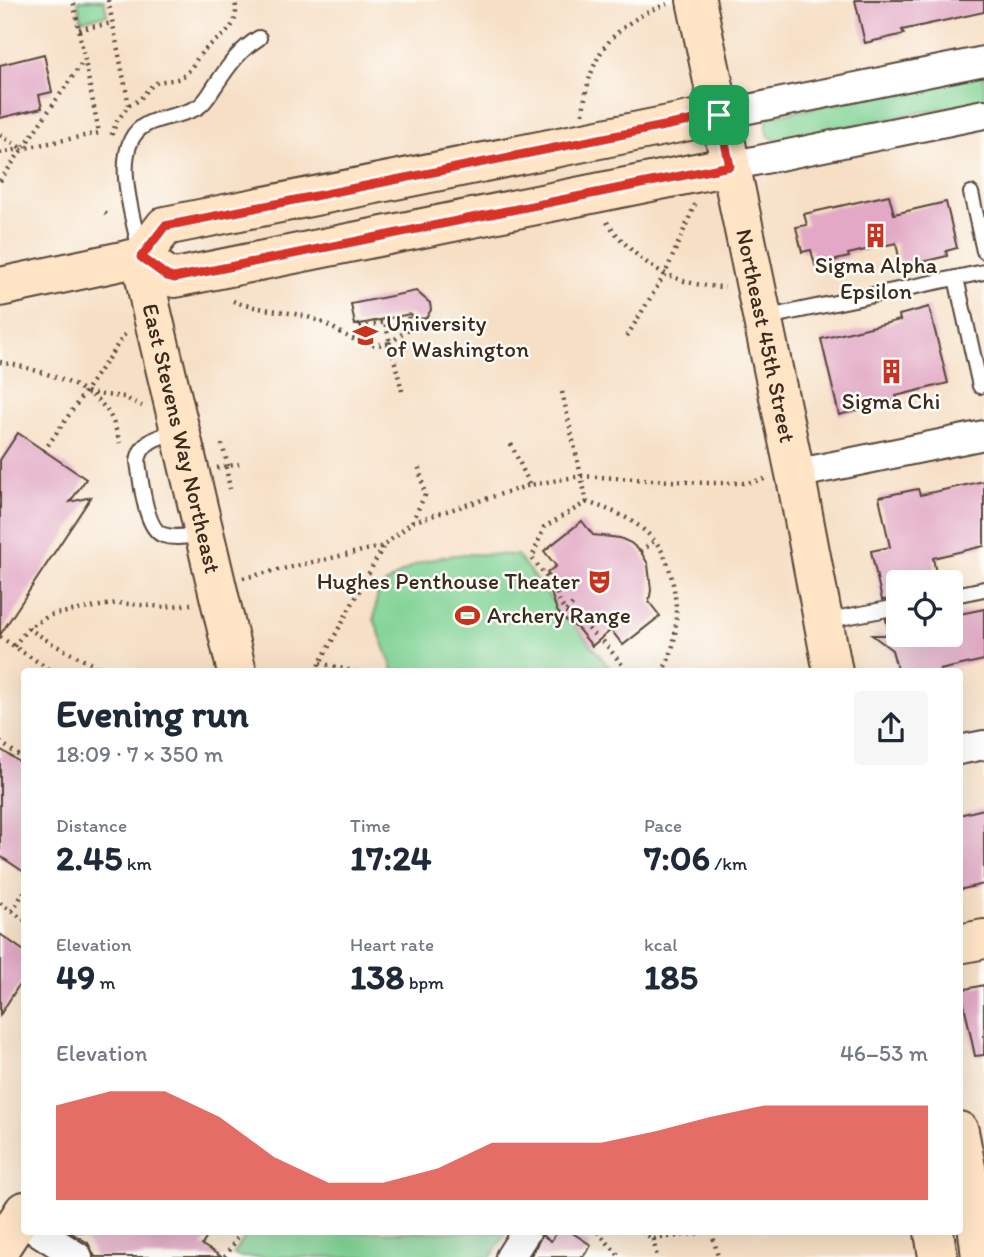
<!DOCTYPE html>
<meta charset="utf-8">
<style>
body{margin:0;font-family:Itim,sans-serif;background:#f6f6f7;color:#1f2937;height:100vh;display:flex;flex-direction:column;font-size:26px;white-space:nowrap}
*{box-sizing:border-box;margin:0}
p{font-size:23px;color:#747a83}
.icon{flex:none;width:38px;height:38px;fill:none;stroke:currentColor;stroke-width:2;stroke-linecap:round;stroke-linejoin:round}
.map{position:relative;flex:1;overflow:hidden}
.drawer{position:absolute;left:21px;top:668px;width:942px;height:567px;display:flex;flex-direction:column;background:#fff;border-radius:7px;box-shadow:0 7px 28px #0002}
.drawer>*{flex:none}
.buttons{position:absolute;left:886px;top:570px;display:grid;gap:14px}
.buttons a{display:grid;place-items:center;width:77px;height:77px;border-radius:7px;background:#fff;box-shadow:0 7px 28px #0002;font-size:35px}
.pin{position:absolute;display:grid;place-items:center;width:60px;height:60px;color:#fff;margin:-30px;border-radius:14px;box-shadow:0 4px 10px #0006}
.round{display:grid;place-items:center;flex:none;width:74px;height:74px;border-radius:7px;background:#f6f6f7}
.headline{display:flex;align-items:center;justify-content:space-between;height:119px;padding:0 35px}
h1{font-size:38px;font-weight:800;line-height:52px}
.figures{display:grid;grid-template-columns:repeat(3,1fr);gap:10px;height:119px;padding:7px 35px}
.figures div{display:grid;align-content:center}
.figures b{font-size:35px;font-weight:800}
.figures small{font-size:19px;font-weight:400}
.figures p{font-size:19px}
.chart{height:196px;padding:14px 35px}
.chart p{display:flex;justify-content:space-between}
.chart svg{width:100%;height:126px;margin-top:7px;fill:#d93025;opacity:.7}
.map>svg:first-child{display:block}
.green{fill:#81d395;stroke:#5e7e5a;stroke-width:2}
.building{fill:#e2a8c5}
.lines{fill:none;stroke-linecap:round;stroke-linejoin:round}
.lane-casing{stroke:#574537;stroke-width:18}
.street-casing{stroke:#574537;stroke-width:32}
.secondary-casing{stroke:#574537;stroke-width:42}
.path{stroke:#574537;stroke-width:4.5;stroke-dasharray:2 5;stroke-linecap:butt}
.lane{stroke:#fff;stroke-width:14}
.street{stroke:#fff;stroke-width:28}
.secondary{stroke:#ffe4c6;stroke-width:38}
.route-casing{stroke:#fff;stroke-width:14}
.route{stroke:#d93025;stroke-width:9}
.labels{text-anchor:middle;stroke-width:5;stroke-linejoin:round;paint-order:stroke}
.poi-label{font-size:23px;fill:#3b2a1e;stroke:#fdfcf7}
.street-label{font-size:23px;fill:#3b2a1e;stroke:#fdfcf7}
</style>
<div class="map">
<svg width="984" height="1257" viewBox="0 0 984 1257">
<rect width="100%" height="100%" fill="#fdfcf7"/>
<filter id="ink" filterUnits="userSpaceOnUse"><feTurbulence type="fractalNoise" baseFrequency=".0143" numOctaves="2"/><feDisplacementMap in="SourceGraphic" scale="14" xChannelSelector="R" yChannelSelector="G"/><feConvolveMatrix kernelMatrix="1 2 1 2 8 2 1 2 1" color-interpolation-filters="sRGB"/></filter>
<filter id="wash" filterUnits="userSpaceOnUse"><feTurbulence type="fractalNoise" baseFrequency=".00686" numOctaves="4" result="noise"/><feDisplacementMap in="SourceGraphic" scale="28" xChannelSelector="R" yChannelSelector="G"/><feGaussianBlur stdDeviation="1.57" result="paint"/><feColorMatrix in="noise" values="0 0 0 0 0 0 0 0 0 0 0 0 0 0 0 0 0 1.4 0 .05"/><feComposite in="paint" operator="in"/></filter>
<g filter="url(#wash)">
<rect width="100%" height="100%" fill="#f6dfc5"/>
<g class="green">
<path d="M78 0H104L107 15 81 20Z"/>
<path d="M984 72V100L777 141C766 136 763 128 769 117Z"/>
<path d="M464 554 517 555 555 604 563 618 578 629 613 672H394L374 619 378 590C409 565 423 558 464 554Z"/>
<path d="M248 1232H506L491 1257H238L234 1254Z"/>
</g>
<g id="blocks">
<g class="building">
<path d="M855 0H984V12L902 30 904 34 865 43Z"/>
<path d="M44 54 52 92 39 95 42 108 0 118V65Z"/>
<path d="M889 195 894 214 946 202 957 248 946 251 947 256 901 267 896 243 848 254 849 257 815 265 811 250 802 252 796 227 807 225 804 214Z"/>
<path d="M416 291 430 303 431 310 426 318 417 319 410 314 355 325 351 304Z"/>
<path d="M929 307 948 383 896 396 898 400 839 415 821 339 900 320 899 315Z"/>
<path d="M18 433 86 479 70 502 91 497 0 635V460Z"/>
<path d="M984 481V546L933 558 938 583H898V598L882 600 871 551 890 547 879 497 918 489 920 495Z"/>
<path d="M582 521 593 535 620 538 631 543 641 552 648 564 651 590 649 602 660 616 623 645 611 630 592 646 578 629 563 618 557 611 548 583 552 579 547 573 556 566 544 551Z"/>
<path d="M984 609V660L940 670 941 672H898L892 650 872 635H889L886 619 898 617V635H950V616Z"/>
<path d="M0 749 24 765V872L0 856Z"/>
<path d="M984 809V884L959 890V815Z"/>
<path d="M0 934 24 951V977L0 1015Z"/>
<path d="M984 985V1055L975 1056 961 990Z"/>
<path d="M70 1232H210L202 1245 222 1257H95L88 1243Z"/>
<path d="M557 1232H571L591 1245 583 1257H530L542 1235 551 1241Z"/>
</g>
</g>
</g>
<g filter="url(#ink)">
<use href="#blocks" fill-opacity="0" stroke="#574537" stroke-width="2"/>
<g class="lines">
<defs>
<g id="lane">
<path d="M971 193 984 251"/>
<path d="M140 250C133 217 108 143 147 124 163 116 183 116 198 107 206 102 210 93 215 86 228 67 239 50 259 38"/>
<path d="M956 278 980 386"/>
<path d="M763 318 984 272"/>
<path d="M178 431C160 436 140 441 138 462 141 480 145 529 163 535 175 539 190 536 202 534"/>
<path d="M950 596 984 589"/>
<path d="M824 621 898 607"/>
</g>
<g id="street">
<path d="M719 115 984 61"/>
<path d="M730 166 984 114"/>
<path d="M795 474 984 435"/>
<path d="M959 750 984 745"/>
<path d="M39 1232 78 1257"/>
<path d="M510 1257 526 1232"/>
</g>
<g id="secondary">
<path id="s1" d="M696 0 798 488 833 672"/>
<path d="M141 257 167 276 175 278 730 166"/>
<path id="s2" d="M141 257 151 308 237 672"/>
<path d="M0 287 141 257 165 226 719 115"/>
<path d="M959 944 984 939"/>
<path d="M959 1131 977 1224 981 1257"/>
<path d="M934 1232 938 1257"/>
<path d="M0 1248 24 1211"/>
</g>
</defs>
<use href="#lane" class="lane-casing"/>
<use href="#street" class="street-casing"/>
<use href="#secondary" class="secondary-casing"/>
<g class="path">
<path d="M108 0 129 105 117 121 110 139"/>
<path d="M79 29 113 23"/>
<path d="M129 105C141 102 144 92 153 85 162 78 174 83 183 76 191 71 194 62 200 55 217 34 241 34 235 0"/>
<path d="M583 114C588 55 613 24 667 4"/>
<path d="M0 135 21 148"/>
<path d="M0 153 99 133 73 0"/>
<path d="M0 181 84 60"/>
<path d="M105 213 109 217"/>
<path d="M607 222C638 264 673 286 725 287"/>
<path d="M233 301C258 311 288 310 314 319 341 329 359 351 390 343L385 322 359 328"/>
<path d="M359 324 361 342"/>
<path d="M627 336 665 274 696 202"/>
<path d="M0 362C32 368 89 383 108 412 114 421 117 433 120 443"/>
<path d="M402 391 390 343 410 328 408 314"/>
<path d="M562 392 587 502C613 511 634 518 653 539 679 565 685 644 661 672"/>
<path d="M87 393 124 397 142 406"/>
<path d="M222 444 228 466"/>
<path d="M511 444 530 485"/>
<path d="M44 451 125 334"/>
<path d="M226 467 230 489"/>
<path d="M217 468 239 464"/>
<path d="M587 502 544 527 532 558C539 567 546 576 552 585 558 593 558 602 565 610 574 622 586 623 594 635"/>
<path d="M412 522 425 495 418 464"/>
<path d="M641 552 655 540"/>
<path d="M243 578 384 546 412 522 530 485 581 476 706 483H746L765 479"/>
<path d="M566 611 575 602"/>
<path d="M28 628 51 643 107 672"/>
<path d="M0 637 53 672"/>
<path d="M603 641 628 672"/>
<path d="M14 646 28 628 50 615 117 603 165 607 191 604"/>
<path d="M320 663 356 672"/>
<path d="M315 672 383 547"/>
<path d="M0 742 24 759"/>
<path d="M0 903 24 920"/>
<path d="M12 911 24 892"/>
<path d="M598 1232 620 1257"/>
<path d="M642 1232 653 1239 707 1232"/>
<path d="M712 1232 718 1257"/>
<path d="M653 1239 657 1257"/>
<path d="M225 1257 241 1232"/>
</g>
<use href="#lane" class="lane"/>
<use href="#street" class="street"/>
<use href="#secondary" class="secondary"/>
</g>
</g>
<g class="lines" filter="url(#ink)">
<defs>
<path id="route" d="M719 115 730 166 174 278 167 276 141 257 165 226Z"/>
</defs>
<use href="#route" class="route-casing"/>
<use href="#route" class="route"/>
</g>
<defs>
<symbol id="building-bare" viewBox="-9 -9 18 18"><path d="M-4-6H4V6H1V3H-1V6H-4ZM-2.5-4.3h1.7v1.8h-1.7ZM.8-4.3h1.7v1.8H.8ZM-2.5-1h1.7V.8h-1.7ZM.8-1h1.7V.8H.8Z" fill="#c8321e" stroke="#fdfcf7" stroke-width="2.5" paint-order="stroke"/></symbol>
<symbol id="university-bare" viewBox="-9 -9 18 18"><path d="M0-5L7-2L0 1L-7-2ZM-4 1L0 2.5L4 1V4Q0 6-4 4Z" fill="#c8321e" stroke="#fdfcf7" stroke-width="2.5" paint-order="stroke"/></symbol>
<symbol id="theatre-bare" viewBox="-9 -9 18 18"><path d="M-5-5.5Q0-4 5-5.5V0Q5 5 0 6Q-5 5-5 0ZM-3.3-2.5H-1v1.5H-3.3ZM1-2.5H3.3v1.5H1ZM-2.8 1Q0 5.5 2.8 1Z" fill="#c8321e" stroke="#fdfcf7" stroke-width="2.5" paint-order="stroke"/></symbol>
<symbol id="stadium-bare" viewBox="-9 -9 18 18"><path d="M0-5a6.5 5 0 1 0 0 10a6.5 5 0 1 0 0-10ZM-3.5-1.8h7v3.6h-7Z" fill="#c8321e" stroke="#fdfcf7" stroke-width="2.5" paint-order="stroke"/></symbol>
</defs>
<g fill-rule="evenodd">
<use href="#building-bare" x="858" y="218" width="35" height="35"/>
<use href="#university-bare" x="348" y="318" width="35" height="35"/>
<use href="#building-bare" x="874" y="354" width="35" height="35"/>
<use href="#theatre-bare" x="582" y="564" width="35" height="35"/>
<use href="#stadium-bare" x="450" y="598" width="35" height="35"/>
</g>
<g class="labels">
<g class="poi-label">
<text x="876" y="273">Sigma Alpha<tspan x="876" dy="26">Epsilon</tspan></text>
<text x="386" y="331" text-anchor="start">University<tspan x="386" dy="26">of Washington</tspan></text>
<text x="891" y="409">Sigma Chi</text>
<text x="580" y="589" text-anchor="end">Hughes Penthouse Theater</text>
<text x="487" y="623" text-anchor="start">Archery Range</text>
</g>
<g class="street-label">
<text dy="8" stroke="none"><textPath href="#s1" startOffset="343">Northeast 45th Street</textPath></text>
<text dy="8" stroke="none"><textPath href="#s2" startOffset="186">East Stevens Way Northeast</textPath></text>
</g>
</g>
</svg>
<div class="buttons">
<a><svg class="icon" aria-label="locate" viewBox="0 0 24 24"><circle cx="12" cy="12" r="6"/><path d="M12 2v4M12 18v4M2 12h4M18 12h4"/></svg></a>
</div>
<div class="pin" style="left:719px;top:115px;background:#1e9e55"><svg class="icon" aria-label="arrive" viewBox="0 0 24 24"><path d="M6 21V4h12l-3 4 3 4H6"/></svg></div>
<section class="drawer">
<div class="headline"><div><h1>Evening run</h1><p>18:09 · 7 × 350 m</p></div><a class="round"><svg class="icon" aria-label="share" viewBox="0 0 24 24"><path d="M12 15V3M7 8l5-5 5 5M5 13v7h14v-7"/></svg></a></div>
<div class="figures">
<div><p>Distance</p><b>2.45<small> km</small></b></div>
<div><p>Time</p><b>17:24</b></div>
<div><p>Pace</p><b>7:06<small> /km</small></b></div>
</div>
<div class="figures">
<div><p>Elevation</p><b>49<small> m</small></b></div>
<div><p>Heart rate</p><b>138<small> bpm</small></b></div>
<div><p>kcal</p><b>185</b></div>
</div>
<div class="chart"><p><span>Elevation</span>46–53 m</p>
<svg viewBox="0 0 160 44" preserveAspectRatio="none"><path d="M0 44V11L10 6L20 6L30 15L40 29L50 38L60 38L70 33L80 24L90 24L100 24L110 20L120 15L130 11L140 11L150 11L160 11V44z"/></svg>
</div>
</section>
</div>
